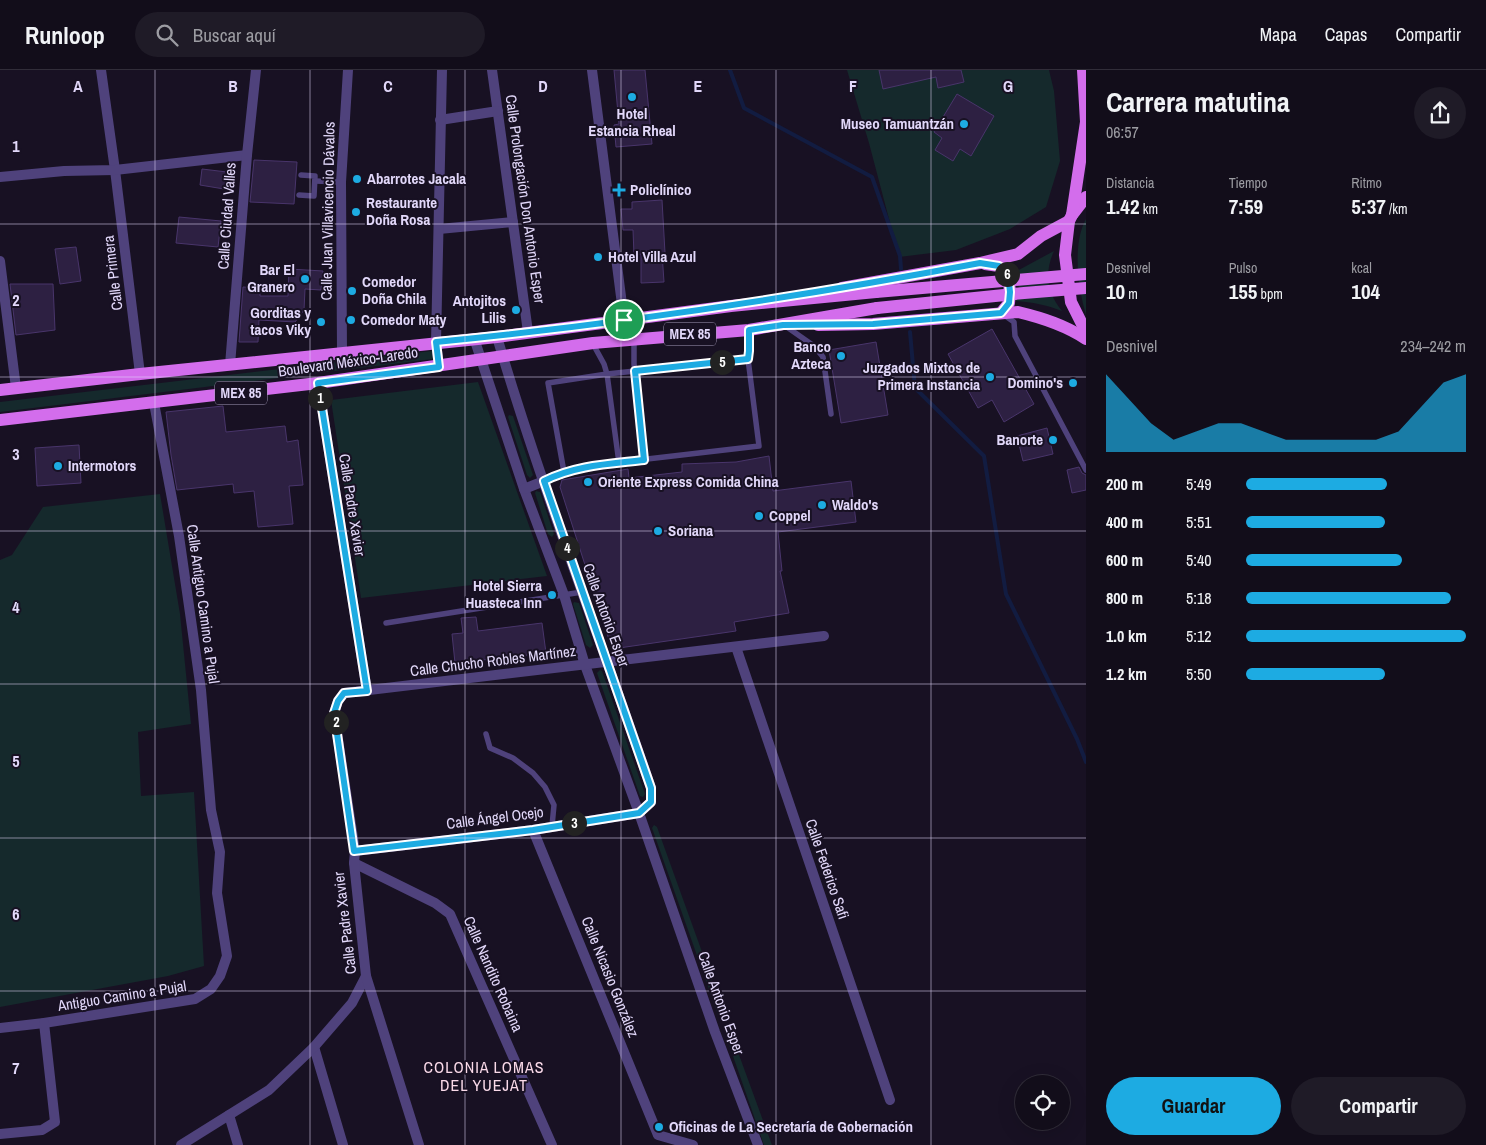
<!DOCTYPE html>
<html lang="es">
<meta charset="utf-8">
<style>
body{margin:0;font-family:"Archivo Narrow",sans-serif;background:#1f1b27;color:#f1f3f6;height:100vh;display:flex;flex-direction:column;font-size:19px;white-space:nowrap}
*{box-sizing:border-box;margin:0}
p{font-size:16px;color:#9c9ca2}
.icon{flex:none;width:28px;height:28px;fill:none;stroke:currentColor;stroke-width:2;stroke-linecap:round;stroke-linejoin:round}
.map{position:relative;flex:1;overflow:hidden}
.side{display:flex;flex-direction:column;background:#120d1a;width:400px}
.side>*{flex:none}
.buttons{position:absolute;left:1015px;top:1005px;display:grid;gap:10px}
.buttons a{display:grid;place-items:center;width:55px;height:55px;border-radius:50%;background:#120d1a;box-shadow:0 5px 20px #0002,0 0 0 1px #312d39;font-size:25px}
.pin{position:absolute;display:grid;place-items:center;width:42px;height:42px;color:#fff;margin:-21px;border:2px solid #fff;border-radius:50%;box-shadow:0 1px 5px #0007}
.km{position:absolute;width:25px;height:25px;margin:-12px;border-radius:50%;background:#222;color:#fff;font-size:14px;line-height:25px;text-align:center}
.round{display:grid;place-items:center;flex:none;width:52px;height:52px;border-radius:26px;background:#1f1b27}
.summary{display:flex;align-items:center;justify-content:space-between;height:85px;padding:0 20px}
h1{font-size:28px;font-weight:700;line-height:38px}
.stats{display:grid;grid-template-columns:repeat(3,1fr);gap:8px;height:85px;padding:5px 20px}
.stats div{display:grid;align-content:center}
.stats b{font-size:21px;font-weight:700}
.stats small{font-size:14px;font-weight:400}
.stats p{font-size:14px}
.chart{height:140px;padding:10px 20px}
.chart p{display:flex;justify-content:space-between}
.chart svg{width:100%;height:90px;margin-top:5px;fill:#1dabe2;opacity:.7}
.button{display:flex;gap:10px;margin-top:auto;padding:10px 20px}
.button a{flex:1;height:58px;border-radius:30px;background:#1dabe2;color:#111;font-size:20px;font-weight:700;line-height:58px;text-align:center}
.button a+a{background:#1f1b27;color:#f1f3f6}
ul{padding:0 20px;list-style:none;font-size:16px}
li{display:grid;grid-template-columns:80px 60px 1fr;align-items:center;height:38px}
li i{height:12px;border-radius:6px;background:#1dabe2}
header{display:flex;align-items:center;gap:30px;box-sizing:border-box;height:70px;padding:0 25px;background:#120d1a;border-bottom:1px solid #312d39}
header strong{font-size:24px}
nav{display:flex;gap:28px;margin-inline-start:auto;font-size:18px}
.search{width:350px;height:45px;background:#1f1b27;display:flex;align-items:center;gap:12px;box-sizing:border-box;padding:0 18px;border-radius:28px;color:#9c9ca2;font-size:19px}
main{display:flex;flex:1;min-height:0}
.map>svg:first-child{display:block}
.green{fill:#15292c}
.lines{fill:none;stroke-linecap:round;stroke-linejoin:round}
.stream{stroke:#121c41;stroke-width:4}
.building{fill:#2d2042;stroke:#49356b}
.service{stroke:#4f427c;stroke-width:5.5}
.minor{stroke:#4f427c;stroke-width:10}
.primary{stroke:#d36dec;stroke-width:12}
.primary-bridge{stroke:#d36dec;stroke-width:12}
.route-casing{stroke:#fff;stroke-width:10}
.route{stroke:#1dabe2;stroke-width:6}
.grid{fill:none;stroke:#e2d8fa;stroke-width:1;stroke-opacity:0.55}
.poi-dot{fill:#1dabe2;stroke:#181123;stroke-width:2}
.labels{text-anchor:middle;stroke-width:4;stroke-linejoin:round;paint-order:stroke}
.shield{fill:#181123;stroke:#a59cba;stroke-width:1}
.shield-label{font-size:14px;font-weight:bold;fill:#e2d8fa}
.poi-label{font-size:15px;font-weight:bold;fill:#e2d8fa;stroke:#181123;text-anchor:start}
.street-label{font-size:15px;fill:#e2d8fa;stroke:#181123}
.neighbourhood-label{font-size:16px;letter-spacing:1px;fill:#fadae9;stroke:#181123}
.grid-label{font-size:16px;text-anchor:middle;font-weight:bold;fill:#e2d8fa;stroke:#181123;stroke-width:4;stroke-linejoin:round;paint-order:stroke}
</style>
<header>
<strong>Runloop</strong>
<div class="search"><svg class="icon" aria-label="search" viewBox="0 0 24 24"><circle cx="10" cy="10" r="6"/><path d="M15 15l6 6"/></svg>Buscar aquí</div>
<nav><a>Mapa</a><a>Capas</a><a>Compartir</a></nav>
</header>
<main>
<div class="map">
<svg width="1086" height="1075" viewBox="0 0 1086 1075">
<rect width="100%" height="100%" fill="#181123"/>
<g class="green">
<path d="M847 0H1049L1054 21 1060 91 1046 137 1010 159 956 180 899 187 869 73Z"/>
<path d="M1086 149V245C1078 218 1072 174 1086 149Z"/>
<path d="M1054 181C1044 203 1047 223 1062 241 1047 235 1032 232 1016 231L1019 215 1013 203Z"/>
<path d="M432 281 434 282 433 289 0 342V332Z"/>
<path d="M478 312 547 506 361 528 331 330Z"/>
<path d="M509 345 513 346 533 405 530 408 527 405 508 347Z"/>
<path d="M536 421 540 422 554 464 552 467 548 464 535 423Z"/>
<path d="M160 424 180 544 191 654 138 662 141 726 194 722 204 896 168 906 0 937V490L12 485 43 437Z"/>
<path d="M574 532 579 533 593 575 590 578 586 575 573 534Z"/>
<path d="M600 600 602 601 645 724 643 727 640 726 597 603Z"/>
<path d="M654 755 657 757 724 943 722 946 718 945 652 758Z"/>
<path d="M730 962 731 963 772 1075H764L726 966Z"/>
</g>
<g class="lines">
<g class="stream">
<path d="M730 0 744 38 872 107 900 186 901 199"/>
<path d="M910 262 915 318 984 386 1006 524 1077 669 1086 692"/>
</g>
</g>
<g class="building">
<path d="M614 0H645L652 74 616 77 614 55 619 54Z"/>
<path d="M879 0H961L964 12 938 18 936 7 883 19Z"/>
<path d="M957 24 994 46 971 86 960 79 953 91 935 80 942 68 934 62Z"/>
<path d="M254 90 297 92 294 134 250 132Z"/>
<path d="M202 99 227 102 224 119 200 115Z"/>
<path d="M662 130 665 183H662L664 212 641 213V184L634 185 633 160H623L621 139H632V132Z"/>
<path d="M179 147 221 151 218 177 176 173Z"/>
<path d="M76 177 81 211 60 214 55 179Z"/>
<path d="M289 199 323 201 321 220 305 219 304 240 295 252 259 250 258 272H239L243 217 260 218V226H288Z"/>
<path d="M10 214H53L55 260 16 265Z"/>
<path d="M992 259 1034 334 1004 352 992 330 978 338 948 284Z"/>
<path d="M876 272 888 345 841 353 829 280Z"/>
<path d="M223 336 226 362 285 356 287 372 298 370 303 415 289 416 293 454 258 457 254 421 234 423 233 414 177 420 171 385 166 342Z"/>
<path d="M1047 358 1053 384 1023 391 1017 366Z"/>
<path d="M79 375 81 413 37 416 35 378Z"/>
<path d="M769 386 773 421 851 411 856 452 778 462 782 501H780L789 543 734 552 736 561 612 579 560 417 562 410 628 399 629 408 682 402V394L736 392Z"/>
<path d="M1079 397 1082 403 1086 405V420L1072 423 1067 400Z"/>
<path d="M476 547 478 561 542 553 546 583 455 593 452 564 463 563 461 548Z"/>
</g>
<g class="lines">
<g class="service">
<path d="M315 111 341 112"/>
<path d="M299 125 314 126 315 106 301 105"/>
<path d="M1004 245 1014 252 1015 266 1086 400"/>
<path d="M784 255 814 276 823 287 831 344"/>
<path d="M634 269V294L644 390"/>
<path d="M593 274 604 294 607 304 619 393"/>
<path d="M748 289 749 281V260"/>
<path d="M544 411 564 402 587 396 759 376 748 289 607 304 548 313 564 402"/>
<path d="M386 553 582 522"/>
<path d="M486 664 490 678 513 688 533 703 545 717 554 735 552 756"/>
</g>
<g class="minor">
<path d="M101 0 115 100 140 304"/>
<path d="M492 0 528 262"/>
<path d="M592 0 624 250"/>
<path d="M440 50 498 41"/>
<path d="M0 107 64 101 115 100 247 85"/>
<path d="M439 159 513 152"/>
<path d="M0 191 16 318"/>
<path d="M497 267C542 419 600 568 651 718V732L639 743"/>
<path d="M474 268 524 419 564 525 585 595 639 743 715 962 758 1075"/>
<path d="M342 282 341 112 348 0"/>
<path d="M230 295 247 85 256 0"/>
<path d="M439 297 436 272 442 0"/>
<path d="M318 313 367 621"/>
<path d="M524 419 544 411"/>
<path d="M736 577 890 1030"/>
<path d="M533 760 658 1065 693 1075"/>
<path d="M355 781 533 760 639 743"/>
<path d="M354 793 435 833 450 844 552 1075"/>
<path d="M0 958 44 953 195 929 211 919 220 906 227 886 217 823 220 782 211 740 201 620 179 466 154 333"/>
<path d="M314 977 343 1075"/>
<path d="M229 1045 238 1075"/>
<path d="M0 1064 42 1060 55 1052 44 953"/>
<path d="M181 1075 269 1020 314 977 352 933 366 906"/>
<path d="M419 1075 366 906 354 793 355 781 334 643 338 631 344 623 824 566"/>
</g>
<g class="primary">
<path d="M1086 127 1072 145 1069 151 1065 185 1071 232 1086 262"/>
<path d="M1072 145 1086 52 1083 0"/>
<path d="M985 194 999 196 1008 204 1010 222 1009 233 1001 243"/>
<path d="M842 218 980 193 1018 184 1041 166 1069 151"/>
<path d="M818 255 873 254 1018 242C1043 248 1065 255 1086 269"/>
<path d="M0 320 140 304 497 267 731 236 876 222"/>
<path d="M0 350 318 313 593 273 749 260 877 238"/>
</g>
<g class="primary-bridge">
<path d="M876 222 1086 204"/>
<path d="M877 238 1024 223 1086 218"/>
</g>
</g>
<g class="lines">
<defs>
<path id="route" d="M980 193 999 196 1008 204 1010 222 1009 233 1001 243 873 254 783 255 749 260V281L748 289 635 301 644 390C610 394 576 395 544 411L651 718V732L639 743 533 760 354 781 334 643 338 631 344 623 367 621 318 313 439 297 436 272C619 254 800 227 980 193Z"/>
</defs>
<use href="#route" class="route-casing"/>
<use href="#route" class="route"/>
</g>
<path class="grid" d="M155 0V1075M310 0V1075M465 0V1075M621 0V1075M776 0V1075M931 0V1075M0 154H1086M0 307H1086M0 461H1086M0 614H1086M0 768H1086M0 921H1086"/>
<g class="poi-dot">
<circle cx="632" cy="27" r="5"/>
<circle cx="964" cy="54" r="5"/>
<circle cx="357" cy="109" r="5"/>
<path d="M616.5 112.5h5v5h5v5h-5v5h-5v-5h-5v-5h5z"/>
<circle cx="356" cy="142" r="5"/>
<circle cx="598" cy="187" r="5"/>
<circle cx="305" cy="209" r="5"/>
<circle cx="352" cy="221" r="5"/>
<circle cx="516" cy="240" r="5"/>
<circle cx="351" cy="250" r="5"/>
<circle cx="321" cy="252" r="5"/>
<circle cx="841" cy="286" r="5"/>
<circle cx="990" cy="307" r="5"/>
<circle cx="1073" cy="313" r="5"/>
<circle cx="1053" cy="370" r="5"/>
<circle cx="58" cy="396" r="5"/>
<circle cx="588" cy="412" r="5"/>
<circle cx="822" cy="435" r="5"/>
<circle cx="759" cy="446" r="5"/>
<circle cx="658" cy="461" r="5"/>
<circle cx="552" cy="525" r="5"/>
<circle cx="659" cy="1057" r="5"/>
</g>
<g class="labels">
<g class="shield">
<rect x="664" y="252.5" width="52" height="23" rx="4"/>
<rect x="215" y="311.5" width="52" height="23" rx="4"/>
</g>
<g class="shield-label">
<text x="690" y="269">MEX 85</text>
<text x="241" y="328">MEX 85</text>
</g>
<g class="poi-label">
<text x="632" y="49" text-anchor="middle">Hotel<tspan x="632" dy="17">Estancia Rheal</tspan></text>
<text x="954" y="59" text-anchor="end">Museo Tamuantzán</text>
<text x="367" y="114">Abarrotes Jacala</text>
<text x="630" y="125">Policlínico</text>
<text x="366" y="138">Restaurante<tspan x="366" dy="17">Doña Rosa</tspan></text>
<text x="608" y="192">Hotel Villa Azul</text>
<text x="295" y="205" text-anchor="end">Bar El<tspan x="295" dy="17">Granero</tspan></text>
<text x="362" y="217">Comedor<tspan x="362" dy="17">Doña Chila</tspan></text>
<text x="506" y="236" text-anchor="end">Antojitos<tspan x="506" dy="17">Lilis</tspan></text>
<text x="311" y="248" text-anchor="end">Gorditas y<tspan x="311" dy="17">tacos Viky</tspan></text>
<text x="361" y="255">Comedor Maty</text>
<text x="831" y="282" text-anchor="end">Banco<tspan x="831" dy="17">Azteca</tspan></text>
<text x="980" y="303" text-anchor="end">Juzgados Mixtos de<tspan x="980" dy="17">Primera Instancia</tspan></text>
<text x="1063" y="318" text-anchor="end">Domino's</text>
<text x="1043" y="375" text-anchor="end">Banorte</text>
<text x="68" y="401">Intermotors</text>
<text x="598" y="417">Oriente Express Comida China</text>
<text x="832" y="440">Waldo's</text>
<text x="769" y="451">Coppel</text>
<text x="668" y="466">Soriana</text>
<text x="542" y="521" text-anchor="end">Hotel Sierra<tspan x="542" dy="17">Huasteca Inn</tspan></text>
<text x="669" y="1062">Oficinas de La Secretaría de Gobernación</text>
</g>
<g class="street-label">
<text transform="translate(525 129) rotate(82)" y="5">Calle Prolongación Don Antonio Esper</text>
<text transform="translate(328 141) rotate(-89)" y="5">Calle Juan Villavicencio Dávalos</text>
<text transform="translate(227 146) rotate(-86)" y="5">Calle Ciudad Valles</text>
<text transform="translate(113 203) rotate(-97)" y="5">Calle Primera</text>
<text transform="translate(348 292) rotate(-8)" y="5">Boulevard México-Laredo</text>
<text transform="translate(352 435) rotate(81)" y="5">Calle Padre Xavier</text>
<text transform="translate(203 534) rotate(82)" y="5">Calle Antiguo Camino a Pujal</text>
<text transform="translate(606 545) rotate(70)" y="5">Calle Antonio Esper</text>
<text transform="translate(493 591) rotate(-7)" y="5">Calle Chucho Robles Martínez</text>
<text transform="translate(495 748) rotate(-7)" y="5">Calle Ángel Ocejo</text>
<text transform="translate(827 799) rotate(71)" y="5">Calle Federico Safi</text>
<text transform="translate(345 853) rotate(-97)" y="5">Calle Padre Xavier</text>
<text transform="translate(493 904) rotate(66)" y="5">Calle Nandito Robaina</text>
<text transform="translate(610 907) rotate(68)" y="5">Calle Nicasio González</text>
<text transform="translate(122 926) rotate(-9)" y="5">Antiguo Camino a Pujal</text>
<text transform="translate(721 933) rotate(70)" y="5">Calle Antonio Esper</text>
</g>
<g class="neighbourhood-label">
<text x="484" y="1003">COLONIA LOMAS<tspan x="484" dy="18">DEL YUEJAT</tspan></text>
</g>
</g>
<g class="grid-label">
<text x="78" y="22">A</text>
<text x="233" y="22">B</text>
<text x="388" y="22">C</text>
<text x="543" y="22">D</text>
<text x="698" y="22">E</text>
<text x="853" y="22">F</text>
<text x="1008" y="22">G</text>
<text x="16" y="82">1</text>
<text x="16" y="236">2</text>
<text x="16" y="390">3</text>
<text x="16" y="543">4</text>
<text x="16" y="697">5</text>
<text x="16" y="850">6</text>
<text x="16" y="1004">7</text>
</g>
</svg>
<div class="buttons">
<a><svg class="icon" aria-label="locate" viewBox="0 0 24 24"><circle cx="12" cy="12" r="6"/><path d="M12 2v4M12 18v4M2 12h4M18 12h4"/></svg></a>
</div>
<div class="pin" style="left:624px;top:250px;background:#1e9e55"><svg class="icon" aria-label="arrive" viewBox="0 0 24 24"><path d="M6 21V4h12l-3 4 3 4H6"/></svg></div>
<b class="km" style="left:320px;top:328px">1</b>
<b class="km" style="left:336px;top:652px">2</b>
<b class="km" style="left:574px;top:753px">3</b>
<b class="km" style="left:567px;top:478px">4</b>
<b class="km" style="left:722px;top:292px">5</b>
<b class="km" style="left:1007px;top:204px">6</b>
</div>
<section class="side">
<div class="summary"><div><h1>Carrera matutina</h1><p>06:57</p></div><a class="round"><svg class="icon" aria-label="share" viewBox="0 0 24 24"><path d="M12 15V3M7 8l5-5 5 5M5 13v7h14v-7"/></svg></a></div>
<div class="stats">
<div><p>Distancia</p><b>1.42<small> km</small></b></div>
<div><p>Tiempo</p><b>7:59</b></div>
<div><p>Ritmo</p><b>5:37<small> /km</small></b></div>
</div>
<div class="stats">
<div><p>Desnivel</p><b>10<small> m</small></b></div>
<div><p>Pulso</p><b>155<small> bpm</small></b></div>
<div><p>kcal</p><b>104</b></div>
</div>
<div class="chart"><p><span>Desnivel</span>234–242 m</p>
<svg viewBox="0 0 160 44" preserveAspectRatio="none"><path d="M0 44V6L10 18L20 30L30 38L40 34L50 30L60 30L70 34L80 38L90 38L100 38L110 38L120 38L130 34L140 22L150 10L160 6V44z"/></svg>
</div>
<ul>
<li><b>200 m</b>5:49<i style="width:64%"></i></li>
<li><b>400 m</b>5:51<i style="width:63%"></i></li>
<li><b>600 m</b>5:40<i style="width:71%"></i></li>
<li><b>800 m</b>5:18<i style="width:93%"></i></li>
<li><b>1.0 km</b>5:12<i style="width:100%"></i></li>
<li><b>1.2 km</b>5:50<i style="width:63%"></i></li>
</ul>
<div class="button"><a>Guardar</a><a>Compartir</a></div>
</section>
</main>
